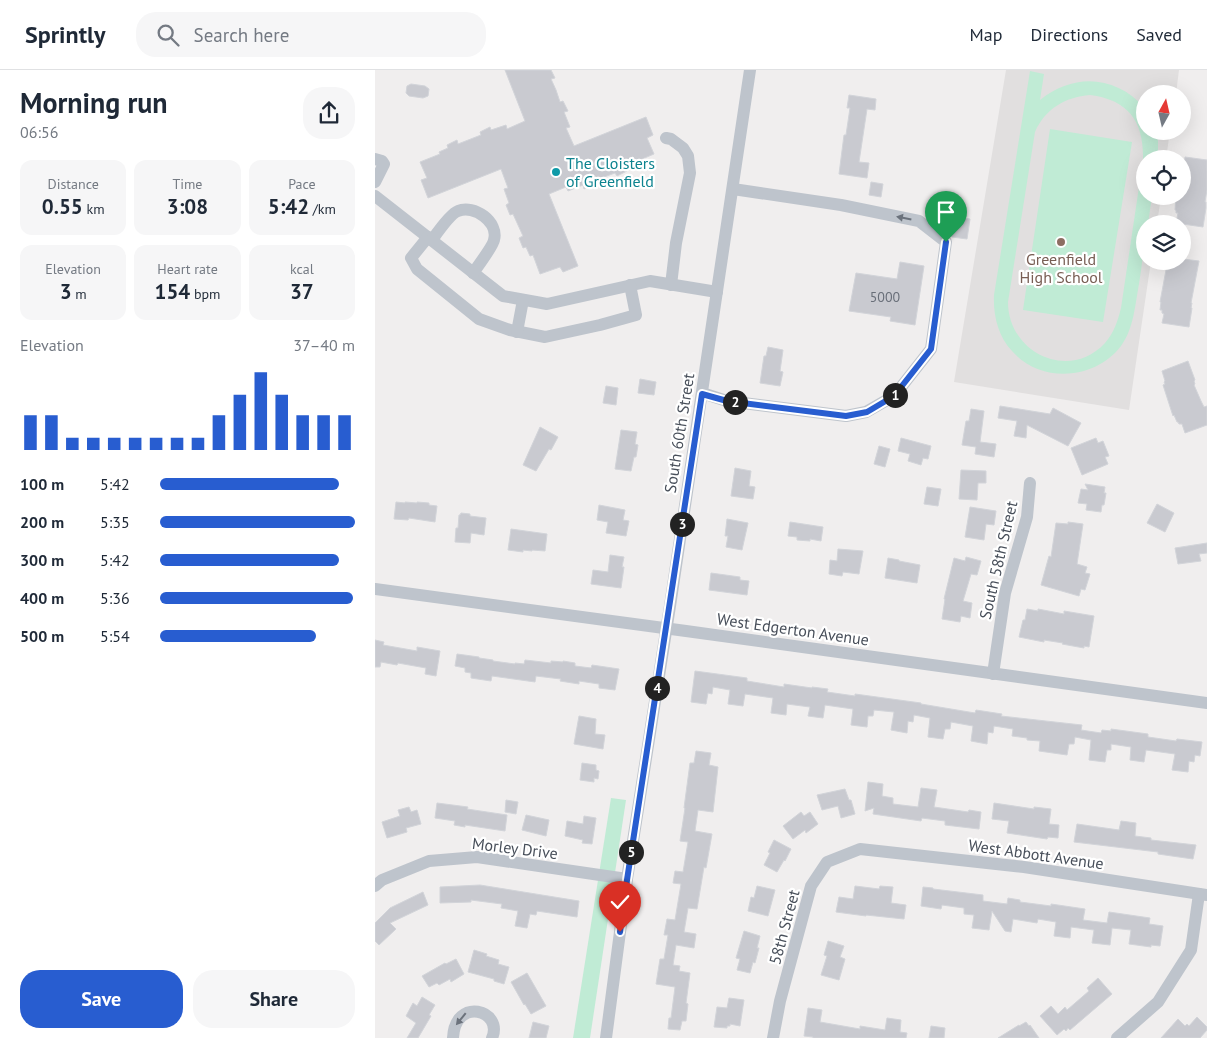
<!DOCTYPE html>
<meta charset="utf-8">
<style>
body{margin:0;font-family:"PT Sans",sans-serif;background:#f6f6f7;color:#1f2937;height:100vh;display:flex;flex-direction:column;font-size:19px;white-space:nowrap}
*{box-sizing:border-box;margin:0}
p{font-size:16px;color:#747a83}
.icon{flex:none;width:28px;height:28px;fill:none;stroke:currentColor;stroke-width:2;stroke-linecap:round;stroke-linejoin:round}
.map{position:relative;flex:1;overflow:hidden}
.drawer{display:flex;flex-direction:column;background:#fff;width:375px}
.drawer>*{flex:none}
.needle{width:32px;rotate:8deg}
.tools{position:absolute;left:761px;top:15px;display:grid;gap:10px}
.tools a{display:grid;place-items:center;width:55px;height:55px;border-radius:50%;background:#fff;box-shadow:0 5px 20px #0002;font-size:25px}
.pin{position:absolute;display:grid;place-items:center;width:42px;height:42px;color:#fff;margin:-51px -21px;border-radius:50% 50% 50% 0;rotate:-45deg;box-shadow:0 0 5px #0007}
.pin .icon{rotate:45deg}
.km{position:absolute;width:25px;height:25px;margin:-12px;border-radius:50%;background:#222;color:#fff;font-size:14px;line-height:25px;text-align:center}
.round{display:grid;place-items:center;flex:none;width:52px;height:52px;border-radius:20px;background:#f6f6f7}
.headline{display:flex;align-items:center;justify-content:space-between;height:85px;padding:0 20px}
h1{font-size:28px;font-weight:600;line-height:38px}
.stats{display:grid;grid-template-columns:repeat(3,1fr);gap:8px;height:85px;padding:5px 20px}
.stats div{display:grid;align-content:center;border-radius:12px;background:#f6f6f7;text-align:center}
.stats b{font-size:21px;font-weight:600}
.stats small{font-size:14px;font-weight:400}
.stats p{font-size:14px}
.chart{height:140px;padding:10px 20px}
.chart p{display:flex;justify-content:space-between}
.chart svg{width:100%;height:90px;margin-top:5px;stroke:#285dd0;stroke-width:6}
.action{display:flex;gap:10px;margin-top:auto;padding:10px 20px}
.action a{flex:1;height:58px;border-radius:20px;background:#285dd0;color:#fff;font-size:20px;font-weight:600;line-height:58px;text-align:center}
.action a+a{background:#f6f6f7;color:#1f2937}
ul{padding:0 20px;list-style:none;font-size:16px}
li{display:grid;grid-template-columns:80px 60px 1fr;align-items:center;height:38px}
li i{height:12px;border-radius:6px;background:#285dd0}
header{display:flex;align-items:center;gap:30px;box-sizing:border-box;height:70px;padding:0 25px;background:#fff;border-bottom:1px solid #e0e1e3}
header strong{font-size:24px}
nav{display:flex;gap:28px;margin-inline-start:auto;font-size:18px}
.search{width:350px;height:45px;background:#f6f6f7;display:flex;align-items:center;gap:12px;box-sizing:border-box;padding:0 18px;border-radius:20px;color:#747a83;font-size:19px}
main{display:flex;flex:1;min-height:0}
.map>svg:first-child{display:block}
.education{fill:#e1dfdf}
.green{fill:#c0ebd5;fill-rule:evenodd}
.building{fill:#c9cad0;stroke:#d2d4d9}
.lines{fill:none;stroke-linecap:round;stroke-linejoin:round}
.minor{stroke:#bec4cc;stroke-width:12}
.oneway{fill:#6b727c}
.route-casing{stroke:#fff;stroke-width:10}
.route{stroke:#285dd0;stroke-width:6}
.culture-dot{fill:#0f9aa8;stroke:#fff;stroke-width:2}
.education-dot{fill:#8d6e63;stroke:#fff;stroke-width:2}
.labels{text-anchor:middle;stroke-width:4.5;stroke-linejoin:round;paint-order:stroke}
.number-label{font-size:14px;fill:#686e78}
.culture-label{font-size:16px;fill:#0d838f;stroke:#fff;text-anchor:start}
.education-label{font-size:16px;fill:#785e54;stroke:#fff}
.street-label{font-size:16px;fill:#484f5a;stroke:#fff}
</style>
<header>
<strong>Sprintly</strong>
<div class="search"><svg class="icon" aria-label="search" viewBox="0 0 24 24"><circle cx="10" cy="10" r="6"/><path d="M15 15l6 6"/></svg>Search here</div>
<nav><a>Map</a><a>Directions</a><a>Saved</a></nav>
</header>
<main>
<section class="drawer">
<div class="headline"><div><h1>Morning run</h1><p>06:56</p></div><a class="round"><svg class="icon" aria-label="share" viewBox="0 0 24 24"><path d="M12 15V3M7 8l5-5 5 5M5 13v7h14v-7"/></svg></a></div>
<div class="stats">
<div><p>Distance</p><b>0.55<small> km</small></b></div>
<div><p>Time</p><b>3:08</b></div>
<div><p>Pace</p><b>5:42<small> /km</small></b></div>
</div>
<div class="stats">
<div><p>Elevation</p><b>3<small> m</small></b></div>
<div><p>Heart rate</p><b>154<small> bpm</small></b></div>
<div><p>kcal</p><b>37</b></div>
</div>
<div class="chart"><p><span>Elevation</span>37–40 m</p>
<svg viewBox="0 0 160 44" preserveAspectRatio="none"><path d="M5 44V27M15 44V27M25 44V38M35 44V38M45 44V38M55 44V38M65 44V38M75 44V38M85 44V38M95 44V27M105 44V17M115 44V6M125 44V17M135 44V27M145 44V27M155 44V27"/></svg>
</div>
<ul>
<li><b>100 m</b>5:42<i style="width:92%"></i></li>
<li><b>200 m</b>5:35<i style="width:100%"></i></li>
<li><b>300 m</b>5:42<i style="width:92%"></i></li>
<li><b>400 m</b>5:36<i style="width:99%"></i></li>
<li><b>500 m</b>5:54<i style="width:80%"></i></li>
</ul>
<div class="action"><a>Save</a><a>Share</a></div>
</section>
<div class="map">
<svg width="832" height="968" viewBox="0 0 832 968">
<rect width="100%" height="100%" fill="#f0eeee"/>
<path class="education" d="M631 0H804L801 24H770V61H795L791 89H770V126H786L782 154H770V191H776L754 340 579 312Z"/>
<g class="green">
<path d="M655 1 669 4 665 30C699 3 740 5 770 38V61H781L783 71V89H770V126H777L773 154H770C770 174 767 194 764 214 760 235 759 258 746 276 720 310 666 314 637 281 623 266 618 245 619 225ZM715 25C754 30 769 52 768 90L746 238C743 250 739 263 730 273 694 312 633 283 633 232L660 62C670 39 690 27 715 25Z"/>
<path d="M675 59 757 72 728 252 648 240Z"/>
<path d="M236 728 251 730 215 968H198Z"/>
</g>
<g class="building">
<path d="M130 0H176L180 8 176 9 181 20 185 32 188 31 193 41 189 42 195 57 191 58 199 76 271 47 278 65 272 68 279 84 260 92 261 94 251 98 252 101 242 106 240 103 218 111 219 114 209 119 208 115 193 121 191 117 174 124 203 196 188 202 185 197 165 204 158 185 155 186 151 177 148 178 144 168 148 166 138 144 135 145 131 135 134 133 129 119 133 118 126 99 53 128 46 110 52 108 45 92 65 84 64 82 73 78 72 75 82 70 83 74 106 65 105 62 115 57 116 60 131 55 132 59 150 51Z"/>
<path d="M36 14 50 16 54 19 53 26 48 28 34 26 31 23 32 16Z"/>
<path d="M474 25 501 29 500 40 492 39 484 92 494 93 492 108 464 104 469 65H471L475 38H472Z"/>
<path d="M810 87 832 90V120L830 132H831V138L828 157 801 153 803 143H801V140H800L801 126H808V97H809Z"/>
<path d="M496 112 508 114 506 127 494 125Z"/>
<path d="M578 146 595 149 592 169 577 167 575 165Z"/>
<path d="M808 189 824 191 816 233H817L816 238H817L814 257 787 253 789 244 787 243V240H785L786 232H785L791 200H793V198H794L796 191H808Z"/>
<path d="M525 192 549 196 540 255 515 251 516 247 474 241 481 203 522 209Z"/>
<path d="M393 277 408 280 405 301 408 302 405 316 385 313 389 286H391Z"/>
<path d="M813 291 820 310 819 311 820 314 819 315 826 331 829 337 832 336V355L810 363 807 354H804L803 352H802L799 345 798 346 788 315 790 314 789 312 790 311 787 301Z"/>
<path d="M265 309 281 312 279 325 263 323Z"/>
<path d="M231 316 243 318 241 335 228 333Z"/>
<path d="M625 336 675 344 678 338 706 353 693 376 652 355 651 368 639 366 642 351 623 348Z"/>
<path d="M596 339 609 341 605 372 621 374 619 387 600 384 601 377 587 375 591 351H594Z"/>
<path d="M165 357 183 367 176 380 174 379 161 401 148 395Z"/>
<path d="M246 360 262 362 260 374 263 375 261 387H259L256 401 240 399Z"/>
<path d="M526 368 556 376 553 389 548 388 546 395 533 391 535 384 523 381Z"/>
<path d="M721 368 723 373 728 371 734 386 730 387 733 394 707 405 696 378Z"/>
<path d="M504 376 515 379 510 397 499 394Z"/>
<path d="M360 398 376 401 374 416 380 417 378 429 356 426Z"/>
<path d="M586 400 611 401V413H603L602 430 584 429Z"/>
<path d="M710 414 730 417 729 423H731L729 435H727L726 442 711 440 712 434 703 433 706 419 713 420Z"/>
<path d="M552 417 566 419 563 436 549 434Z"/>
<path d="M21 432 30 433V432L42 433V432L54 433V435L62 436 60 452 34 448 33 450 19 449Z"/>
<path d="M782 434 799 443 790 462 772 453Z"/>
<path d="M224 435 250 440 248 450 254 451 251 466 231 463 233 452 222 450Z"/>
<path d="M595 437 621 441 619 455 611 454 609 470 590 467Z"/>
<path d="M86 443 95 444V446L111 448 109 465 96 463 95 473 80 472 81 458H83L84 445H85Z"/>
<path d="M352 449 373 453 367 480 351 477 353 466H350Z"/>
<path d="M415 452 448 457 446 471 435 469V471L422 470V467L413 466Z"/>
<path d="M693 452 708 454 702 494 712 497 710 503 715 504 710 520 706 519 704 526 666 515 674 486 676 487 681 453 693 454Z"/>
<path d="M136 459 172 464 170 481 157 480V481L148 480V482L133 480Z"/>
<path d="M832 473V483L824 484 826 491 803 494 800 478Z"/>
<path d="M463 479 488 481 484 504 468 502 467 506 454 504 455 490 462 491Z"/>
<path d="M235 485 249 487 247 497H249L246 518 216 514 218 500 233 502Z"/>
<path d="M591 487 606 491 602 505 596 504 588 531 597 533 595 548 586 546 585 552 567 549 570 529H569L579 488 590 491Z"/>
<path d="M513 488 524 490V491L545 495 542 513 510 508Z"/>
<path d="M336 503 365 507V510L374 511 372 525 334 520Z"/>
<path d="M652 539 663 541V539L689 544V541L719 546 714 577 709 576V578L687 574 688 573 669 570V572L644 567 648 550H650Z"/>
<path d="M0 570 9 572 8 575 42 581V577L65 581 61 606 50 604 51 598 23 593 22 595 6 592 5 597H0Z"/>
<path d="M82 584 104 587V588L118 590V591L140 594V593L149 594 150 590 176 593V591L188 592V591L200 593V596L216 598 217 595 244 599 240 620 224 618V614L204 611V614L185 611 186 609 161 606 160 612 117 606 116 611 96 608V603L90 602V598L80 596Z"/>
<path d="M320 601 372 608V611L409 617V614L437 618V617L453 619 452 622 480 626V624L546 633V634L600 643 601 640 627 644 626 646 707 655 706 660 726 663 727 660 736 661V659L773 664V667L801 671 802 669 827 672 825 686 820 685 819 692 814 691 813 702 797 700 800 684 771 680 769 692 755 690 756 677 736 674V680H732L730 692 714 690 716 670 700 667 699 674H694L692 685 664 681 665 671 652 670V668L637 666 638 659 619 656 618 663 613 662 612 674 596 671 598 656 576 652 575 659H570L568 669 553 667 555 648 539 645 538 652 533 651 532 663 516 660 519 642 499 640 498 646H493L492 657 476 655 478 639 450 635 448 648 433 646 435 637 412 634 411 645 396 643 398 628 370 624 368 636 353 634 355 620 338 617 337 624 333 623 331 634 316 632Z"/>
<path d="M204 646 221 649 220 664 230 665 228 679 199 674Z"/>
<path d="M321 681 336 683 334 695 343 697 338 742 323 740 320 761 337 764 331 798 329 797 322 839 313 838 309 862 321 864 319 878 301 875 298 895 305 896 304 901 315 903 311 933 313 934 311 951H307L305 960 293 959 294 948H296L300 917 281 914 285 889H289L293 865H289L292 849 300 850 306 814 298 813 300 801 308 802 313 772 305 771 310 738H309L315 693H319Z"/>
<path d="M207 693 221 695V700L224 701 223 709 219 708V712L205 710Z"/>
<path d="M493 712 508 714 507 726 518 728V734L543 737 546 718 562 720 559 737 593 742 594 740 606 742 604 759 570 755V751L547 748 546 751 498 744 499 738 490 741Z"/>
<path d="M470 719 474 730H476L480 744 466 748 463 736 447 740 442 725Z"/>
<path d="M131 730 143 732 141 744 130 742Z"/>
<path d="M62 733 93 737 92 739 132 745 130 761 90 755V757L79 755 80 751 60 748Z"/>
<path d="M619 733 659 739V737L676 739 674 754 684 755 683 768 673 767 672 769 632 763 634 751 617 749Z"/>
<path d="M34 737 36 742 42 740 46 754 31 758 32 762 12 768 7 752 25 746 23 740Z"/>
<path d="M426 742 429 746 435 742 443 754 431 763 430 760 418 769 408 756Z"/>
<path d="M151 745 174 750 171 766 147 760Z"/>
<path d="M209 746 221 748 217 774 207 773 208 770 190 766 192 751 208 754Z"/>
<path d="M746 751 761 753 760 766 776 768V770L821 775 818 789 783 784V782L699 772 702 754 744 760Z"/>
<path d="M399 770 416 779 410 791 409 790 402 802 389 795 395 783 393 782Z"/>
<path d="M105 815 204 831 202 847 162 841 161 845 155 844 152 858 140 856 143 841 126 838 127 834 96 830V832L65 833V817Z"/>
<path d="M382 816 400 820 393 846 373 841 376 827 379 828Z"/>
<path d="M480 816 504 819 505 816 518 817 516 833 531 835 529 849 491 845V846L461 842 464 827 478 829Z"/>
<path d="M548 817 558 818V819L608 825V831L632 834 633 828 645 830V832L676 836V834L710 839 708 850 732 853 734 842 775 848 774 854 788 856 785 876 776 875V877L754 874 756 860 737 858 735 875 717 873 719 860 696 857 695 868 679 866 681 852 663 849 662 853 638 849 636 862 630 861 617 841 614 860 597 858 599 845 589 844V838L567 835 566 839 546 836Z"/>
<path d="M48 822 53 835 15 853 21 859 4 875 0 871V853L15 838Z"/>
<path d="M369 861 385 866 382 878H384L380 893 378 892 375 903 362 900 365 889 361 888Z"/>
<path d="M453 871 469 876 465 887 470 889 464 910 446 905 452 886 449 885Z"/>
<path d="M99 880 112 884 111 886 124 890 123 894 134 897 129 914 119 911V909L93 902Z"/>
<path d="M81 889 89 904 76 912 75 909 64 915 62 913 54 917 47 906 70 893 71 894Z"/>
<path d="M152 903 171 936 156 944 150 934 149 935 136 912Z"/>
<path d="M723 908 737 924 695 960 693 958 691 961 689 959 682 965 665 946 676 936 683 944 690 937 692 940 714 921 712 918Z"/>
<path d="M47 927 60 935 54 945 56 946 43 968H32L41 953 31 946 38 933 42 936Z"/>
<path d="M354 928 369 930 365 956 355 954V956H352V958L339 957 342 937 352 938Z"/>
<path d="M433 938 447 940 445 952 485 959V956L510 960 512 948 526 950 525 962 532 963 531 968H438V967L429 966Z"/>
<path d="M822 947 832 957V960L825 968H786L803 949 810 956 812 954 814 956Z"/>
<path d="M158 952 174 956 171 968H154Z"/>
<path d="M651 952 654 956 655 955 664 968H623L644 955V956Z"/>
<path d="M556 956 570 958 569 968H554Z"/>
</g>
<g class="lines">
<g class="minor">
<path d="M291 68 296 69 308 78 313 86 315 103 301 173 296 215"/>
<path d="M0 89 7 91 9 94 0 112"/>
<path d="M0 126 128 226 172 234 275 211 342 222"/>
<path d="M53 167 36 188 42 199 104 249 135 260 170 267 225 255 261 245 255 215"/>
<path d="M57 170C62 163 75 144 83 141 99 134 124 152 119 170 118 176 103 196 98 203"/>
<path d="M142 262 148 230"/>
<path d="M327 323 352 331 471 346 491 342 519 326 556 279 571 172 544 151 466 135 358 119"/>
<path d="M0 519 311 561 832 633"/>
<path d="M618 604 630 523 652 447 655 413"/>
<path d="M0 816 7 810 54 791 102 787 252 809"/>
<path d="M78 968C80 926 129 940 117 968"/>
<path d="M231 968 252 809 295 536 375 0"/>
<path d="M398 968 405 931 436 816 452 792 485 779 649 797 832 825"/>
<path d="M742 968 783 932 816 880 824 824"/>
</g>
</g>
<defs><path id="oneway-solid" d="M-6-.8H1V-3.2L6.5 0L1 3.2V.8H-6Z" transform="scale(1.25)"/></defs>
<g class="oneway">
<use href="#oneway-solid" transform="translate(529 148) rotate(-169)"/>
<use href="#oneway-solid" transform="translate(86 949) rotate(129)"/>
</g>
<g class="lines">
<defs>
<path id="route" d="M245 862 252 810 327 324 352 331 471 346 492 342 519 326 556 279 571 172"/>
</defs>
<use href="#route" class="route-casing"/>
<use href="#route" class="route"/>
</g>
<circle class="culture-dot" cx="181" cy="102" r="5"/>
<circle class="education-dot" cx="686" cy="172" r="5"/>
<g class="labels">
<g class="number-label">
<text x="510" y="232">5000</text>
</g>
<g class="culture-label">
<text x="191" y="99">The Cloisters<tspan x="191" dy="18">of Greenfield</tspan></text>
</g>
<g class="education-label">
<text x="686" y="195">Greenfield<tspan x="686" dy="18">High School</tspan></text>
</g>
<g class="street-label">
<text transform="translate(304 363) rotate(-81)" y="6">South 60th Street</text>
<text transform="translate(623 490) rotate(-77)" y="6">South 58th Street</text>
<text transform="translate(418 559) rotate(8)" y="6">West Edgerton Avenue</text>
<text transform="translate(140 778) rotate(7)" y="6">Morley Drive</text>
<text transform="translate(661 784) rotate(8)" y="6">West Abbott Avenue</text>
<text transform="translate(409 857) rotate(-75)" y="6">58th Street</text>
</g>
</g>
</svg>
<div class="tools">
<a><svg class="needle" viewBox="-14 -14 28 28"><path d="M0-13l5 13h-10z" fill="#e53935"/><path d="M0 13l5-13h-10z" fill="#747a83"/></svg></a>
<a><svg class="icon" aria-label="locate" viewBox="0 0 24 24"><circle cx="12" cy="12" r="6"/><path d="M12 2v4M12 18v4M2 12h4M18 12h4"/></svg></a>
<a><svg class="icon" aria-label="layers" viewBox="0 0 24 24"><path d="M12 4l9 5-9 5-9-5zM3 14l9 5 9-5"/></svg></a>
</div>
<div class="pin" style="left:571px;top:172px;background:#1e9e55"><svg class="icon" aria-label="arrive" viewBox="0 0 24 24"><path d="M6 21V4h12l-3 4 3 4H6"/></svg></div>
<div class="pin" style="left:245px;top:862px;background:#d93025"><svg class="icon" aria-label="check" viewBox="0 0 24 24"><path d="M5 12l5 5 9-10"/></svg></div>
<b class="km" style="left:520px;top:325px">1</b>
<b class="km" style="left:360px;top:332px">2</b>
<b class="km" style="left:307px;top:454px">3</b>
<b class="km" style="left:282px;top:618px">4</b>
<b class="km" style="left:256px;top:782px">5</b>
</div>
</main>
